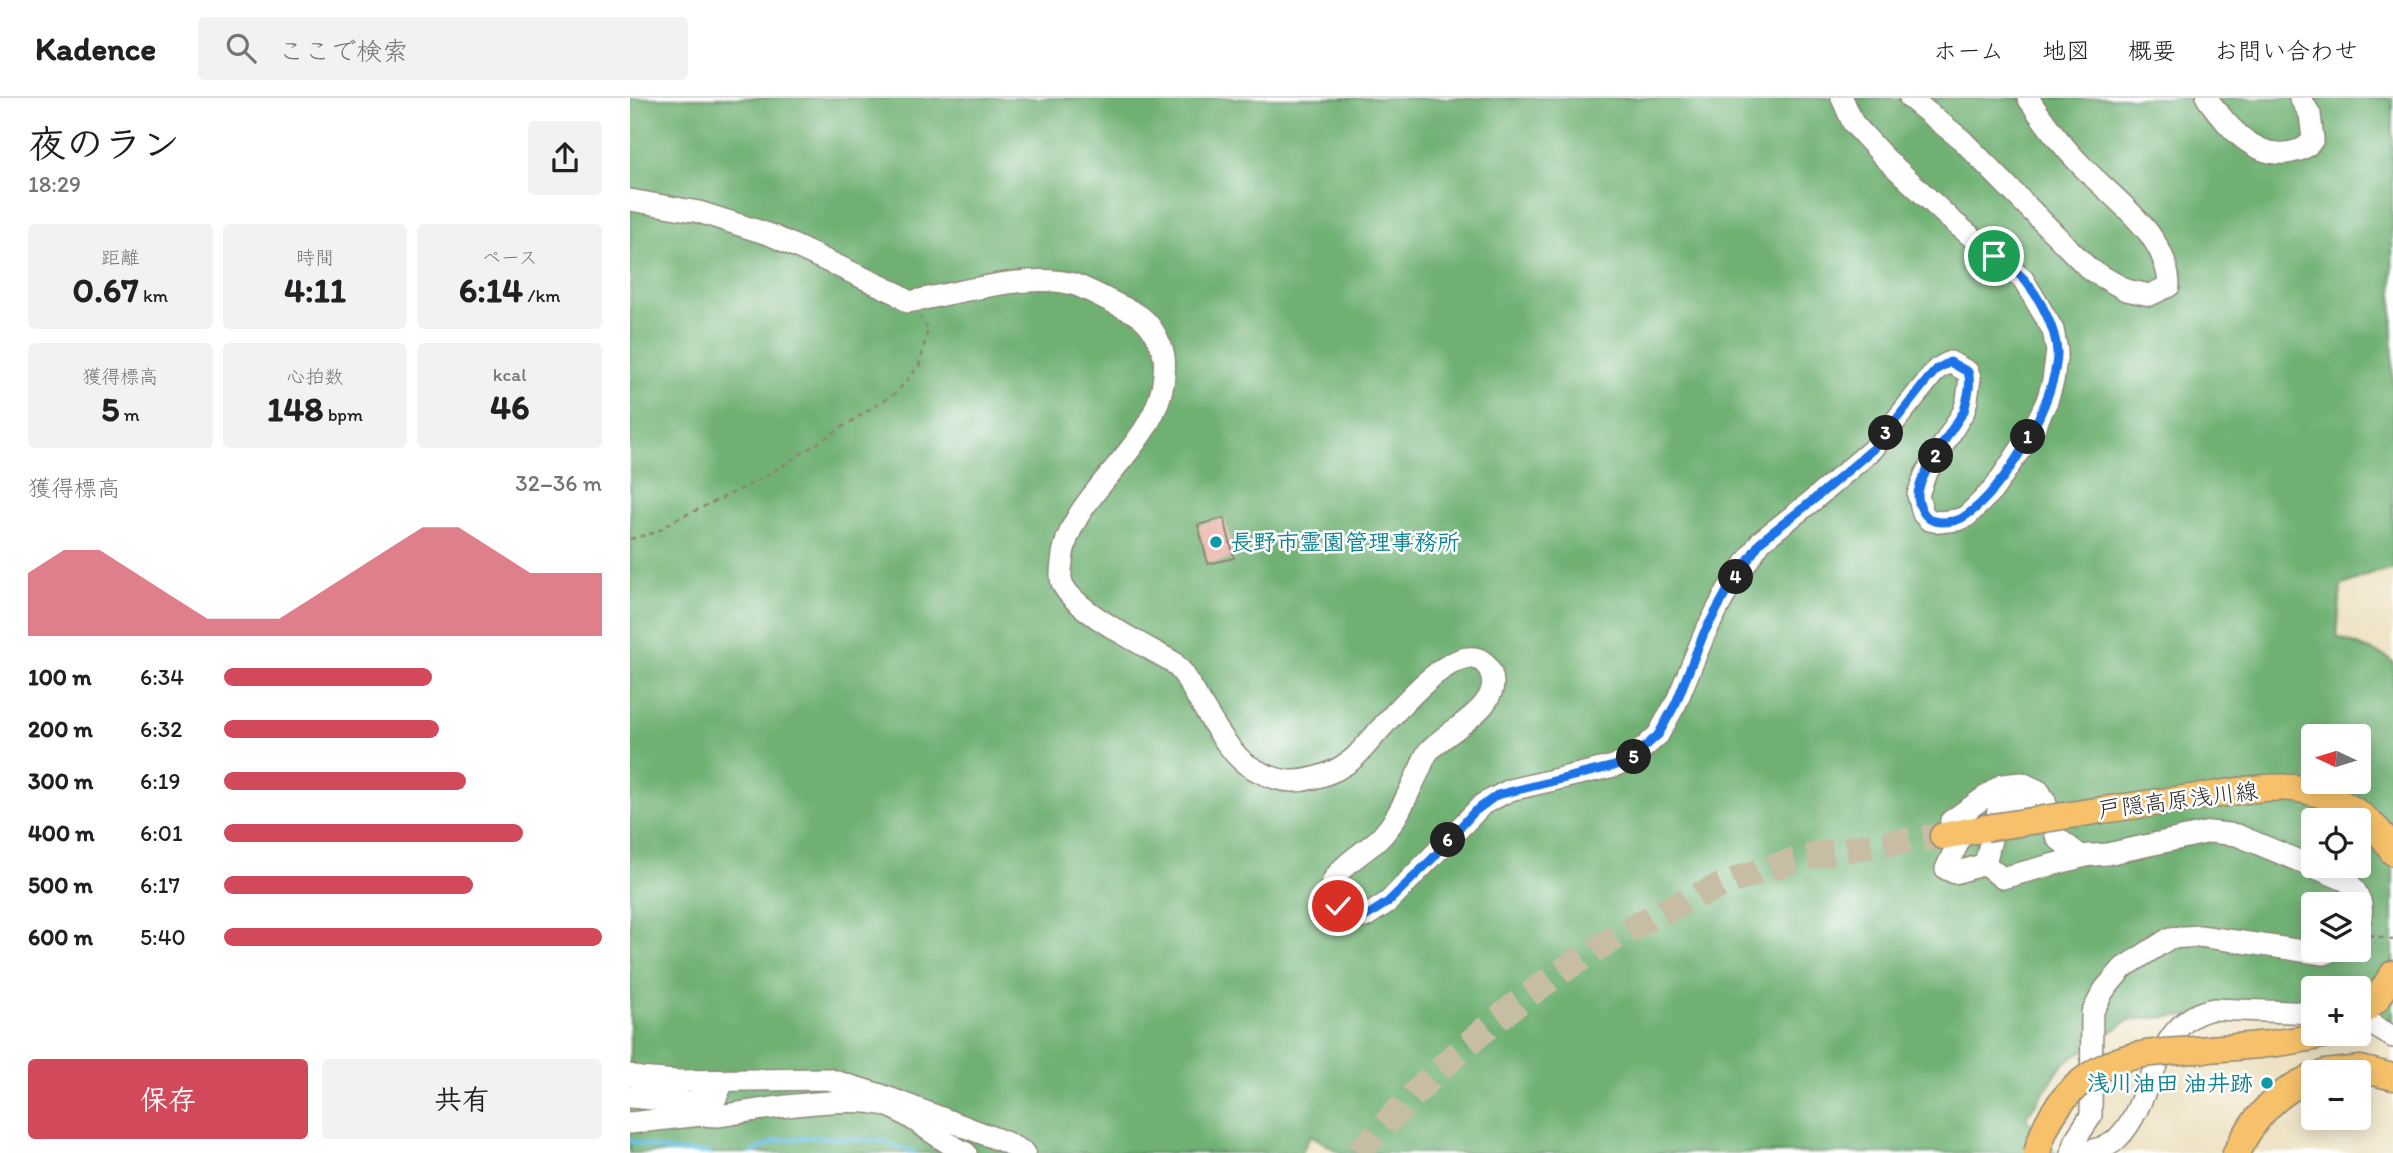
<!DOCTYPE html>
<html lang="ja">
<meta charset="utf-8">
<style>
body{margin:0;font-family:Itim,"Klee One",sans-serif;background:#f2f2f2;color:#202124;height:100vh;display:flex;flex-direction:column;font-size:26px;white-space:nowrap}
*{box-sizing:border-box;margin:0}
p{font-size:23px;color:#757577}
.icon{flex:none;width:38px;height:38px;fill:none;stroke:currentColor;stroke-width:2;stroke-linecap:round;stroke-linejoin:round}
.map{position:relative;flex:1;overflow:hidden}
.drawer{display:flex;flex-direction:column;background:#fff;width:630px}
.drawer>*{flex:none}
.needle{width:46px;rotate:274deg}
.buttons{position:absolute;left:1671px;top:626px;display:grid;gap:14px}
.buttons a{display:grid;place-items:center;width:70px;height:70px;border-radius:7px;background:#fff;box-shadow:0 4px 18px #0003;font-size:35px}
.pin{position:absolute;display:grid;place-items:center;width:60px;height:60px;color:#fff;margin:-30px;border:4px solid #fff;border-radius:50%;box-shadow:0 2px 7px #0007}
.km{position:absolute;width:35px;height:35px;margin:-18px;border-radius:50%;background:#222;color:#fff;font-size:19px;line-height:35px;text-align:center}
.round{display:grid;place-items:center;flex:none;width:74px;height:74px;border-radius:7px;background:#f2f2f2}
.summary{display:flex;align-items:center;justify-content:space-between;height:119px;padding:0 28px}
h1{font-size:38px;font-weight:700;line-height:52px}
.stats{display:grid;grid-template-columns:repeat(3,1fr);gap:10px;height:119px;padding:7px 28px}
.stats div{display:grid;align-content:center;border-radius:7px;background:#f2f2f2;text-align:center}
.stats b{font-size:35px;font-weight:700}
.stats small{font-size:19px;font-weight:400}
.stats p{font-size:19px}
.chart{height:196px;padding:14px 28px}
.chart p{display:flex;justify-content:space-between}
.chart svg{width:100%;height:126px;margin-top:7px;fill:#d1495b;opacity:.7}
.primary-button{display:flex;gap:14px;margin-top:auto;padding:14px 28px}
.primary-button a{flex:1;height:80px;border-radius:7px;background:#d1495b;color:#fff;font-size:28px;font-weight:700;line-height:80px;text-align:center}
.primary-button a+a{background:#f2f2f2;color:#202124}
ul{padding:0 28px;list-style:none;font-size:23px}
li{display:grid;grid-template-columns:112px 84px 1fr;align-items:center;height:52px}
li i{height:18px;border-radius:9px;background:#d1495b}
header{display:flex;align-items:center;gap:42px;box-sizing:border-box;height:98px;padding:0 35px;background:#fff;border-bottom:2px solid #e0e0e0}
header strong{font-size:33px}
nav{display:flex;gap:38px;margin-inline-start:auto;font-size:24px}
.search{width:490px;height:63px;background:#f2f2f2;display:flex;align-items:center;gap:18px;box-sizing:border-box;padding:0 24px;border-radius:7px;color:#757577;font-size:26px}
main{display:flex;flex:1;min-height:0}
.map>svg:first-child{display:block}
.forest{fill:#70b173;stroke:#4e6e4f;stroke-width:2;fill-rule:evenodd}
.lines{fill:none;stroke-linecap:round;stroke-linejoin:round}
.stream{stroke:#5db8da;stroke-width:4.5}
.building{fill:#eaaca5}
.major-tunnel{stroke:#c7bda5;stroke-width:26;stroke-dasharray:26 13;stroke-linecap:butt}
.minor-casing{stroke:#8c8677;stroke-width:24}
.major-casing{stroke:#8c8677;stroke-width:29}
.path{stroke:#8c8677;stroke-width:2.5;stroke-dasharray:5 5;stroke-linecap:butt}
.minor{stroke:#fff;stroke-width:21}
.major{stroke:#f6c16b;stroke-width:26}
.major-bridge-casing{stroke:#8c8677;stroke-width:29;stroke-linecap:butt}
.major-bridge{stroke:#f6c16b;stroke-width:26}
.route-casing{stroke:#fff;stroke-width:14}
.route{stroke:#1a73e8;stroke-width:9}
.culture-dot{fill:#0f9aa8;stroke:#fff;stroke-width:2.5}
.labels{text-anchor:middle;stroke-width:5;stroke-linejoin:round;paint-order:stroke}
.culture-label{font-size:23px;font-weight:bold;fill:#0d838f;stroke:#fff;text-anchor:start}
.street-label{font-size:23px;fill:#2b2b2b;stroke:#fff}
</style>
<header>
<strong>Kadence</strong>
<div class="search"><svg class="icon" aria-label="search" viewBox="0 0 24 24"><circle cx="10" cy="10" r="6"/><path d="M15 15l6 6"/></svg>ここで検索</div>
<nav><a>ホーム</a><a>地図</a><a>概要</a><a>お問い合わせ</a></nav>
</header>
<main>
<section class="drawer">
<div class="summary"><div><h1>夜のラン</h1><p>18:29</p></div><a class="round"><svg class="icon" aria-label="share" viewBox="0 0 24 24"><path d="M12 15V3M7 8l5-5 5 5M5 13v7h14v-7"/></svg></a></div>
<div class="stats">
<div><p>距離</p><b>0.67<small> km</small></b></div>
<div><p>時間</p><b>4:11</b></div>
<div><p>ペース</p><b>6:14<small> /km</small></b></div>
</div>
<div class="stats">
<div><p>獲得標高</p><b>5<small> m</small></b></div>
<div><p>心拍数</p><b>148<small> bpm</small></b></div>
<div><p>kcal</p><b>46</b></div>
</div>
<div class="chart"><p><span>獲得標高</span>32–36 m</p>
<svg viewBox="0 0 160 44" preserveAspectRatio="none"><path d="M0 44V22L10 14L20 14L30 22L40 30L50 38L60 38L70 38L80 30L90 22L100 14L110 6L120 6L130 14L140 22L150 22L160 22V44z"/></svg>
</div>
<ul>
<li><b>100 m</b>6:34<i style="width:55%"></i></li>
<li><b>200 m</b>6:32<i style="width:57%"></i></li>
<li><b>300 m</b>6:19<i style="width:64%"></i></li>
<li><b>400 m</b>6:01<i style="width:79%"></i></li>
<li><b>500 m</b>6:17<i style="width:66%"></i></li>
<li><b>600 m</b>5:40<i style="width:100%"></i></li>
</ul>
<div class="primary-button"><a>保存</a><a>共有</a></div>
</section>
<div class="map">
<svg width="1763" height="1055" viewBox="0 0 1763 1055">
<rect width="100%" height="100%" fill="#fff"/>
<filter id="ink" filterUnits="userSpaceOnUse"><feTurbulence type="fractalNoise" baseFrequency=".0143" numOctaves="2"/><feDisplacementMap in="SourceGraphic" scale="14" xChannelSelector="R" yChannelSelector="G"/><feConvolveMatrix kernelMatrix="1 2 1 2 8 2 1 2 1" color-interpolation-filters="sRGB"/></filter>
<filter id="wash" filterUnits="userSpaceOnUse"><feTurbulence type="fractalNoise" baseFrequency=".00686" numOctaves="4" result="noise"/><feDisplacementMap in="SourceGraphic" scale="28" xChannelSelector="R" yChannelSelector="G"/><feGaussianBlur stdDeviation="1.57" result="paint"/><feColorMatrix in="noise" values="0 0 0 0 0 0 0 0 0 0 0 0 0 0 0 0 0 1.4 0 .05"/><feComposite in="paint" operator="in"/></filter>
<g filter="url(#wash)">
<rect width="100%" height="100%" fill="#eee2c3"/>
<path class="forest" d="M0 0H1451L1454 2 1462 0H1762L1763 472 1742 475 1711 488 1707 539 1755 558 1763 564V924L1729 913V891H1684L1683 907 1499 922 1433 966 1396 1020 1426 1055H710L681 1037 671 1055H0ZM1684 639H1729V684H1684ZM1684 723H1729V768H1684ZM1684 807H1729V852H1684Z"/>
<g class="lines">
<g class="stream">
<path d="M0 1043 39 1053 80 1055"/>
<path d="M121 1055 147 1042 184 1039 254 1043 285 1055"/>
</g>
</g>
<g id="blocks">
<path class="building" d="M594 420 604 460 578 466 568 427Z"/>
</g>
</g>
<g filter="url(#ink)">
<use href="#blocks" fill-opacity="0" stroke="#8c8677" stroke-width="2"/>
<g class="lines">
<path class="major-tunnel" d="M728 1055C761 1021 793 985 829 954 924 869 1033 802 1156 765 1207 750 1260 745 1313 738"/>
<defs>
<g id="minor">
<path d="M1280 0 1332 42 1459 171 1496 192 1520 197 1539 188C1538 136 1484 102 1452 68 1432 48 1414 24 1398 0"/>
<path d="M1577 0C1597 28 1627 65 1666 53 1674 51 1679 48 1683 41L1680 16 1670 0"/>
<path d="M0 102 69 114 141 137 266 195 278 204C324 196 402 173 446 187 464 194 481 204 499 212 515 219 523 230 530 246 535 256 535 265 534 277 529 351 437 395 432 464 431 471 430 479 432 485 443 513 516 548 543 564L553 575C568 599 595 651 616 666 648 687 671 688 706 672 713 668 722 663 727 657 747 638 831 524 859 571 879 607 816 632 798 654 794 659 792 667 789 673 777 697 768 722 749 741 733 756 696 774 700 799L718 818 735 819 758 804 853 706 880 692 984 668 1000 662 1028 637 1046 605 1075 535 1097 493 1131 443 1182 403 1243 351 1307 271 1320 264 1338 274 1340 280 1337 302 1334 313 1295 377 1288 397 1293 416 1299 422 1309 424 1327 422 1337 418 1363 392 1402 334 1417 303 1423 283 1427 253 1423 232 1393 181 1320 121 1254 59 1223 25 1212 0"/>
<path d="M1409 693 1368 713 1355 766 1325 775 1316 771 1328 745 1321 723 1372 687 1392 685 1409 693 1415 703 1427 740 1451 758 1477 756 1580 734 1607 737 1717 783C1728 794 1736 809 1729 824"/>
<path d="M1355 766 1372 780 1459 757"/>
<path d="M1729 919 1763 939"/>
<path d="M0 977 9 980 47 983 198 981 251 997 375 1044 395 1055"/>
<path d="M0 999 58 1004 85 1002 93 984"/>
<path d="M0 1025 71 1017 88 1018C129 1012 228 994 263 1010 289 1022 310 1043 336 1055"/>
<path d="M1442 1055 1447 1039 1461 1018 1462 915 1474 892 1493 870 1540 840 1570 838 1694 856 1702 852"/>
<path d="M1451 1055C1460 1052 1474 1051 1482 1045 1524 1014 1520 921 1584 911L1684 915"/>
</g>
<g id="major">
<path d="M1472 712C1509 707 1546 702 1583 697 1609 693 1636 688 1663 690 1701 694 1745 719 1763 754"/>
<path d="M1313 738 1356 730"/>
<path d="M1729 917 1747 901 1763 876"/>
<path d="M1695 975 1731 971 1763 979"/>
<path d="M1606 1055C1623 1021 1647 992 1684 979"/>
</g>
</defs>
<use href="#minor" class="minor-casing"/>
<use href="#major" class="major-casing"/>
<g class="path">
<path d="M0 441 27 434 45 422 130 382 267 294 289 268 298 231 290 220"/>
<path d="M1739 837 1763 842"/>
</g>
<use href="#minor" class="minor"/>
<use href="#major" class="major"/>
<defs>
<g id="major-bridge">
<path d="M1356 730 1472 712"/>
<path d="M1407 1055C1419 1003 1461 964 1515 956 1536 953 1557 953 1579 951 1618 948 1657 946 1696 936"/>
</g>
</defs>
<use href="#major-bridge" class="major-bridge-casing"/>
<use href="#major-bridge" class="major-bridge"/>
</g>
</g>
<g class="lines" filter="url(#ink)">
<defs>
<path id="route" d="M708 808 718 818 735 819 758 804 802 761 844 714 867 697 984 668 1000 662 1028 637 1046 605 1074 535 1097 493 1131 443 1182 403 1243 351 1298 281 1307 271 1320 264 1338 274C1342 286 1337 301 1334 313 1323 331 1288 378 1288 397 1288 407 1294 420 1304 423 1314 425 1327 424 1335 418 1374 394 1428 300 1427 254 1426 230 1409 199 1394 181 1386 172 1374 165 1364 158"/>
</defs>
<use href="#route" class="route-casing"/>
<use href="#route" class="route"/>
</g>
<g class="culture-dot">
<circle cx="586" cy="444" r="7"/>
<circle cx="1637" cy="985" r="7"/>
</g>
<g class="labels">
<g class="culture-label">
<text x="600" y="452">長野市霊園管理事務所</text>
<text x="1623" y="993" text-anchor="end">浅川油田 油井跡</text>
</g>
<g class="street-label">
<text transform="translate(1548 702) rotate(-7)" y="8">戸隠高原浅川線</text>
</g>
</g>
</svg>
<div class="buttons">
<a><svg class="needle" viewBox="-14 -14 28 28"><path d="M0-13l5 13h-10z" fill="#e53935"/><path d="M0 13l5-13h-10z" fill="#757577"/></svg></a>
<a><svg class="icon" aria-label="locate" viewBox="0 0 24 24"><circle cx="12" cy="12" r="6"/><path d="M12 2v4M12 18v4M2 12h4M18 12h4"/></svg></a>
<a><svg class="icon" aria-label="layers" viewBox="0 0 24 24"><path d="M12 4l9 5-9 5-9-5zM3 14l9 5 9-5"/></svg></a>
<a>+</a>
<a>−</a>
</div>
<div class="pin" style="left:1364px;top:158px;background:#1e9e55"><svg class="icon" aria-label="arrive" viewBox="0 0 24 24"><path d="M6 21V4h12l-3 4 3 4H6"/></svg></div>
<div class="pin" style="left:708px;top:808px;background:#d93025"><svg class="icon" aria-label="check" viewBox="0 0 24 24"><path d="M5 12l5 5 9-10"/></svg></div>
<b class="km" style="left:1398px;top:339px">1</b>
<b class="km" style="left:1306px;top:358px">2</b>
<b class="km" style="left:1256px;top:335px">3</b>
<b class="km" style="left:1106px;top:479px">4</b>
<b class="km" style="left:1004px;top:659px">5</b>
<b class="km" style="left:818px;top:742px">6</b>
</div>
</main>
